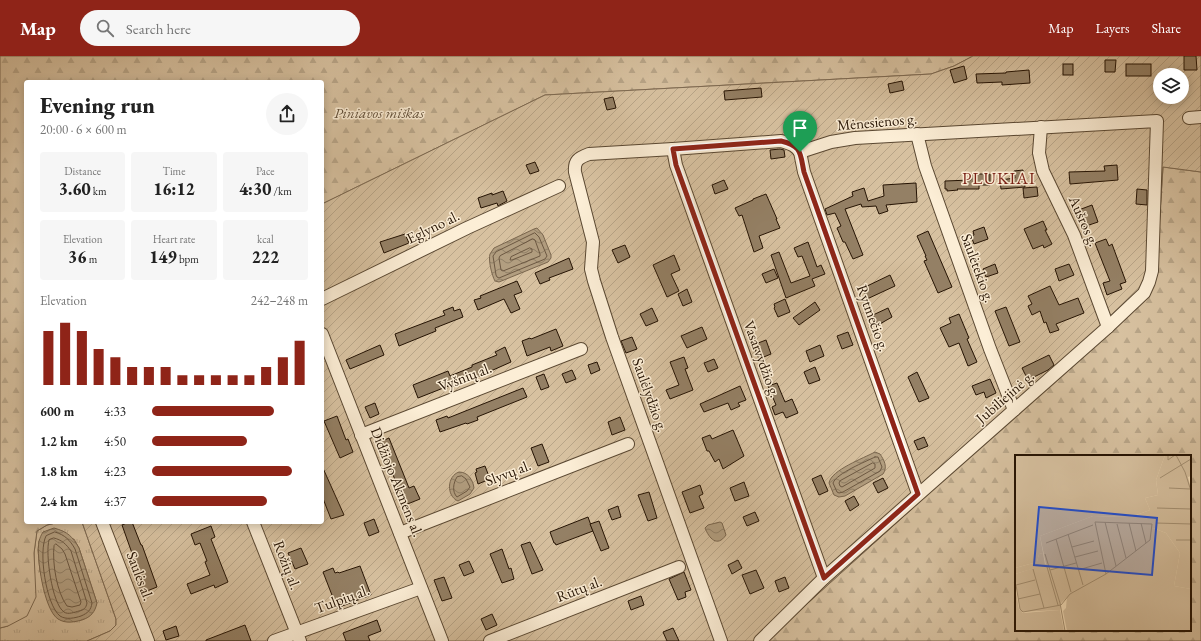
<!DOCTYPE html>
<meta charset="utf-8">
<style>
body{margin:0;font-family:"EB Garamond",serif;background:#f6f6f6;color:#222;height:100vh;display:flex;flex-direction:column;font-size:15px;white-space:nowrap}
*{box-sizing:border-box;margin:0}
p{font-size:13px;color:#767676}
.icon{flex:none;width:22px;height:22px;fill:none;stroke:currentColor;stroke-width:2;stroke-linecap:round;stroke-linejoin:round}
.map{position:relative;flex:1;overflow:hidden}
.sheet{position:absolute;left:24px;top:24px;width:300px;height:444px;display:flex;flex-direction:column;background:#fff;border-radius:4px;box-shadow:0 2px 10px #0003}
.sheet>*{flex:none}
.tools{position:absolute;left:1153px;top:12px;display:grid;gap:8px}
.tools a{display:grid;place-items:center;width:36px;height:36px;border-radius:50%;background:#fff;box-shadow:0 2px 10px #0003;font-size:20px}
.pin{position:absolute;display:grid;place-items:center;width:34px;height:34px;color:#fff;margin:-41px -17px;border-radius:50% 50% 50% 0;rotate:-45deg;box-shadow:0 0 4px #0007}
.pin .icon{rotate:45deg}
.round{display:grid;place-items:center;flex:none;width:42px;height:42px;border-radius:21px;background:#f6f6f6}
.head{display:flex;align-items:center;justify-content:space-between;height:68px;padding:0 16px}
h1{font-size:22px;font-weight:800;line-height:30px}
.figures{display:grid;grid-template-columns:repeat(3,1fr);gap:6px;height:68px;padding:4px 16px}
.figures div{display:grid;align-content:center;border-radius:4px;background:#f6f6f6;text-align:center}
.figures b{font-size:17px;font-weight:800}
.figures small{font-size:11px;font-weight:400}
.figures p{font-size:11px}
.chart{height:112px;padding:8px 16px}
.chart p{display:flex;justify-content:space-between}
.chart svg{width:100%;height:72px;margin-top:4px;stroke:#8f2418;stroke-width:6}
ul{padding:0 16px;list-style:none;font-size:13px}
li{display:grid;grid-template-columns:64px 48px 1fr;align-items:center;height:30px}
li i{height:10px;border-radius:5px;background:#8f2418}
header{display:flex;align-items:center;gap:24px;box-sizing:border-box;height:56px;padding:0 20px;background:#8f2418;color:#fff}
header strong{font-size:19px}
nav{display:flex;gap:22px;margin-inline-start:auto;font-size:14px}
.search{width:280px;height:36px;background:#f6f6f6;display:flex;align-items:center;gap:10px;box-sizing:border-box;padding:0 14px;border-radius:22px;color:#767676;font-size:15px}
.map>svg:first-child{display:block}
.grass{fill:url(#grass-tufts);stroke:#7e6a52;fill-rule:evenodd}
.forest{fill:url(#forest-firs);stroke:#7e6a52;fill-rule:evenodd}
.garden{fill:url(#garden-furrows);stroke:#7e6a52;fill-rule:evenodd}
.water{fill:url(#water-waves);stroke:#7a664e}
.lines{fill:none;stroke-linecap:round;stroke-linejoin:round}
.shore{stroke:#6c5842;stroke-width:1}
.building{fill:#948065;stroke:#251303}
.minor-casing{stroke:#5a4832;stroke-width:14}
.minor{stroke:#fceed6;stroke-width:12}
.route-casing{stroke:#fff;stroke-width:8}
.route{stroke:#8f2418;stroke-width:5}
.labels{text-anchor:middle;stroke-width:3;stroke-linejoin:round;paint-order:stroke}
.park-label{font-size:15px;font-style:italic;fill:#63503a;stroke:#fceed6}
.street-label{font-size:15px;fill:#251303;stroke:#fceed6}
.quarter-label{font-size:17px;letter-spacing:1px;fill:#7a1f14;stroke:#fceed6}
.inset-road{fill:none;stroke:#a59174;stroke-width:1}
.view{fill:#1d4ed8;fill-opacity:0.15;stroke:#1d4ed8;stroke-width:2}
.inset-edge{fill:none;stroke:#251303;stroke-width:2}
</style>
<header>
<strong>Map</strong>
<div class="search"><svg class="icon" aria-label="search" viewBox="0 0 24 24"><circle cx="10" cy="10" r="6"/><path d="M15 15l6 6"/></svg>Search here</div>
<nav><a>Map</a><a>Layers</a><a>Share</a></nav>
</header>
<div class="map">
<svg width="1201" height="585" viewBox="0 0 1201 585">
<defs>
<pattern id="grass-tufts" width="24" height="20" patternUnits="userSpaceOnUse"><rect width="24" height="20" fill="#d7c1a0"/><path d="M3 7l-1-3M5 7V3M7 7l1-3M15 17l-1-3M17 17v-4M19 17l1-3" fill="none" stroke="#b8a588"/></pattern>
<pattern id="forest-firs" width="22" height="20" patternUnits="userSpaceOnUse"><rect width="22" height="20" fill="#d7c1a0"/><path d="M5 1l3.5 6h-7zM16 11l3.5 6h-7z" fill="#b8a588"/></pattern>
<pattern id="garden-furrows" width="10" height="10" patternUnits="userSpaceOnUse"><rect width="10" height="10" fill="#d7c1a0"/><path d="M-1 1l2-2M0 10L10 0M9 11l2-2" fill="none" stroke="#b8a588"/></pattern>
<pattern id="water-waves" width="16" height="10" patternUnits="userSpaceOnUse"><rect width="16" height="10" fill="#b29e80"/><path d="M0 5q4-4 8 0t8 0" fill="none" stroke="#918067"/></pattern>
</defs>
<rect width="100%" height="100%" fill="#fbe5c0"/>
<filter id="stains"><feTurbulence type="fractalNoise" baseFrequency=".005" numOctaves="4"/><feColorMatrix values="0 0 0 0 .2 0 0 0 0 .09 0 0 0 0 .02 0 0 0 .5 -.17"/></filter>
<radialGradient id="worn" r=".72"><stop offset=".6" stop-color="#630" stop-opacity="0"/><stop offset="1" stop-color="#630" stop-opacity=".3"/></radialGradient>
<path class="grass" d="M60 466H82L116 563V569L110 575 87 585H0V572L8 570 35 541 34 497 37 475 47 469ZM74 483 79 492 97 547 40 516 38 494 39 485Z"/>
<g class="forest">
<path d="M0 0H973L954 10 931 18 545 39 322 148V26H26V466H60L47 469 37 475 34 497 36 541 27 560 8 570 0 572Z"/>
<path d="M1163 111 1201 116V585H766L1150 237 1156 219ZM1016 400H1190V574H1016Z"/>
</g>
<path class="garden" d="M973 0H1201V116L1163 111 1156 219 1150 237 766 585H87L110 575 116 569V563L82 466H322V148L545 39 931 18 954 10ZM1160 19H1182V41H1160Z"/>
<g class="water">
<path d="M537 172 543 179 551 199V202L548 206 499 226 495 225C492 220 488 204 490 198 491 196 493 194 494 192L534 173Z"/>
<path d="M875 396 880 398C884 404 888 411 883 418L845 440 839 441 834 439 829 427C831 414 864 402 875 396Z"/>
<path d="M459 416C468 416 473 424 474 432L470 438 458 445C446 440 447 420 459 416Z"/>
<path d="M720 466 722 467 726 479C717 492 709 482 705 472L708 469Z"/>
<path d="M54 472C68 476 72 480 79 492L97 547C95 556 91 561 82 564 74 566 66 568 58 563 44 554 36 501 39 485 40 482 41 479 43 476Z"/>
</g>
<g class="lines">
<g class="shore">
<path d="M535 177 539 181 547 200 545 203 499 222 497 221 496 219 493 200 496 196Z"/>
<path d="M533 183 535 184 540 198V200L503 215 501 214 499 202 500 200Z"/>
<path d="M530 192 532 193V196L512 204H510L511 201Z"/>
<path d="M875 401H878L882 411 880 415 843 436 839 437 837 436 833 427C837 417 865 406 875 401Z"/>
<path d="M873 407 875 408V412L842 431 840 430 839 427 840 425Z"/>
<path d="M462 420 466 423 470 431 467 435 457 441C452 436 453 427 457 421Z"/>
<path d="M55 476C65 479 70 484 75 493L92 547C91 554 88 557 81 560 75 562 66 564 60 560 46 549 38 495 46 480Z"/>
<path d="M54 482C62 484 66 488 71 495L87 547C86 552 84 554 79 555 75 556 68 559 64 556 52 548 45 497 49 484Z"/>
<path d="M56 488 62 493 65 498 81 546 80 549 72 551 67 550C57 537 52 507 54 490Z"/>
</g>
</g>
<g class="building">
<path d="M1184 0H1196L1197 14H1184Z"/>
<path d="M1105 4H1116L1115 16H1105Z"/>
<rect x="1063" y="8" width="10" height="11"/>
<rect x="1126" y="8" width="25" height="12"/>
<path d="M964 10 967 23 954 27 950 14Z"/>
<path d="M1029 14 1030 27 1002 29V26L977 27 976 18 1006 17V16Z"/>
<path d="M902 25 904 34 890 37 888 28Z"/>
<path d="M761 32 762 41 725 44 724 35Z"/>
<path d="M613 41 616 52 607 54 604 43Z"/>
<path d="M780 93 784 94 785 101 771 103 770 94Z"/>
<path d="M535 106 539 115 530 118 526 109Z"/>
<path d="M1117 109 1118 124 1070 128 1069 116 1105 115 1104 110Z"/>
<path d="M1023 114 1025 131 1001 133 1000 124 1015 122 1014 115Z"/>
<path d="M971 118H990V129H979V133H957L958 134 947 135V133H945V125L971 124Z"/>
<path d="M724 124 728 133 715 138 712 129Z"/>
<path d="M916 127 917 146 886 149 888 155 879 158 876 150 862 151 861 148 845 153 863 199 853 203 845 186H843L837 172 841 170 835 157 827 159 825 153 853 140 852 136 864 132 868 145 884 140 883 129Z"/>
<path d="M1037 131 1038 140 1024 142 1023 132Z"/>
<path d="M1137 133 1147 134V149L1136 148Z"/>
<path d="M503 135 507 145 498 150 497 147 481 152 478 142 492 137V139Z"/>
<path d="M766 138 777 163H776L780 172 759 180 763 192 754 196 742 159 739 160 735 152 753 144V143Z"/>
<path d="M1092 149 1098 166 1083 171 1076 155Z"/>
<path d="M1043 165 1047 174H1045L1052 188 1044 192 1043 189 1033 193 1024 173Z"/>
<path d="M984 171 988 183 974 188 971 180 974 179 973 175Z"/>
<path d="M928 175 952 231 938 237 924 205 927 204 925 200H926L917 180Z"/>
<path d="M405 178 409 187 384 197 380 186Z"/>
<path d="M1106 183 1109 190 1112 188 1126 226 1120 228 1122 233 1107 239 1103 227 1110 225 1095 187Z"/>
<path d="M808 186 817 211 821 209 825 218 812 223 815 230 786 242 771 199 779 196 791 227 810 220 802 200 798 201 794 192Z"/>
<path d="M625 189 630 201 618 207 612 194Z"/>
<path d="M674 199 680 214 671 218 679 235 667 241 653 209Z"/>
<path d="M569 202 573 213 549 222 550 224 540 228 535 217Z"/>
<path d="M995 208 998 217 986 221 983 213Z"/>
<path d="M1069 208 1074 219 1059 225 1055 213Z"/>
<path d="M774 213 778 222 766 227 762 218Z"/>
<path d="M890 219 895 230 867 243 863 232Z"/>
<path d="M517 225 522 236 514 239 520 253 511 257 504 243 478 254 474 244 481 242 480 240Z"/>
<path d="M1050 230 1059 249 1078 242 1084 257 1056 268 1059 274 1050 277 1046 266 1044 267 1040 255 1032 259 1028 250 1032 248 1028 240Z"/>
<path d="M687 233 692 246 683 250 678 238Z"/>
<path d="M785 243 790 256 778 261 774 252 775 251 774 248Z"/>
<path d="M815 246 820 254 799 269 793 262Z"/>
<path d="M453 251 454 255 460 253 463 261 435 272 436 275 399 290 395 278 445 259 443 255Z"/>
<path d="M1006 251 1020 286 1009 290 995 255Z"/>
<path d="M652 252 658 265 646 270 640 258Z"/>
<path d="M888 252 892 261 878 269 873 259Z"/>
<path d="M959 258 969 282 967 283 977 306 968 310 959 287 949 291 940 272 951 267 949 262Z"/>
<path d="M702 271 707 283 687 292 681 280Z"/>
<path d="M556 273 563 290 551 295 550 291 527 300 522 285 530 282 531 283Z"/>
<path d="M848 276 853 289 842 293 837 280Z"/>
<path d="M632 281 637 293 626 297 621 285Z"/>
<path d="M766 284 771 298 759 303 753 289Z"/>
<path d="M380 289 384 299 350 313 346 304Z"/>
<path d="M820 289 824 300 810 306 806 295Z"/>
<path d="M505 291 511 306 475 322 452 331 451 329 418 342 413 329 448 315 450 320 472 311V309L497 299 495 296Z"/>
<path d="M1049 299 1054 309 1048 314 1028 324 1022 312Z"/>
<path d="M684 301 688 312 685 313 693 334 670 343 666 334 679 329 670 306Z"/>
<path d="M714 303 718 312 708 316 704 307Z"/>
<path d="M597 306 600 314 591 318 588 309Z"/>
<path d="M815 311 820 324 809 328 804 316Z"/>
<path d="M572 314 576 323 566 327 562 318Z"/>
<path d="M917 316 929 342 919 346 908 321Z"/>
<path d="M544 318 549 331 541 334 536 321Z"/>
<path d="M990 323 996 337 986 342 984 336 976 339 972 330Z"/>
<path d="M777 327 785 346 792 343 798 357 786 362 783 356 775 359 772 351 776 349 768 330Z"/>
<path d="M740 330 746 344 738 347 740 350 731 354 728 347 704 356 700 348Z"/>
<path d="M523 332 527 341 477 361 478 364 467 368 466 367 440 376 436 364 447 360 448 362Z"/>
<path d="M375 347 379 358 370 362 365 351Z"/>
<path d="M337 360 346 384 348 383 353 396 340 402 324 365Z"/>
<path d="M620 361 625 374 612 379 608 366Z"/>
<path d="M733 374 744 400 723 413 719 403 715 406 709 395H707L702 382 710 379 712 383Z"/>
<path d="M924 381 928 390 918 394 914 385Z"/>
<path d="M389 382 409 432 414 430 420 443 405 449 380 386Z"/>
<path d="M542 388 549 406 538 410 531 392Z"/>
<path d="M322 410 344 459 331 463 322 440Z"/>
<path d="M485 410 490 423 478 428 475 417 477 416 476 413Z"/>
<path d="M821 419 828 435 819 439 812 423Z"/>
<path d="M883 422 888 432 878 437 873 427Z"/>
<path d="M744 426 749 440 735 445 730 432Z"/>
<path d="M700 429 703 438 699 440 704 452 690 457 682 436Z"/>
<path d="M649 436 657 462 648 465 638 439Z"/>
<path d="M854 440 859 449 850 455 845 445Z"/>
<path d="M618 450 621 461 612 464 608 454Z"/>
<path d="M755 456 759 465 747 470 743 461Z"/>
<path d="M588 461 593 475 556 489 555 487H554L550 476Z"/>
<path d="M374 463 379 476 369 480 364 467Z"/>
<path d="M599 465 609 492 601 495 590 468Z"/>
<path d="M129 466H132L141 489H142L157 531 142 537 128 501 133 500 122 469Z"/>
<path d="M211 470 215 481 211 483 228 526 215 532 214 529 191 538 187 528 210 519 205 506 207 505 200 487 195 489 191 478Z"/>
<path d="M530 486 543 514 532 518 521 489Z"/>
<path d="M301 492 308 508 295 513 288 497Z"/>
<path d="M502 493 509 513 511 512 514 523 502 527 490 498Z"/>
<path d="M738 504 742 512 732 518 728 509Z"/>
<path d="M469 505 474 516 464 520 459 509Z"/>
<path d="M360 510 371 539 337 552 323 516 333 512 335 517 338 516 339 517Z"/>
<path d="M756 514 764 532 750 538 742 519Z"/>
<path d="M684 516 691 534 685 536 686 541 678 544 669 523Z"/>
<path d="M444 521 452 542 442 545 434 524Z"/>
<path d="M785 521 789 532 779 536 775 525Z"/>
<path d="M641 540 644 549 631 554 628 545Z"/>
<path d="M492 558 497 569 486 574 481 563Z"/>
<path d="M377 564 381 575 368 580 370 585H346L343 577Z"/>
<path d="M245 569 251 585H206V584Z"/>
<path d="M176 570 179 580 166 584 163 575Z"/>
<path d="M673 572 679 585H667L663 576Z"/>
</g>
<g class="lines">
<defs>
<g id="minor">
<path d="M1189 62 1201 61"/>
<path d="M1041 71 1039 97 1043 115 1074 179 1108 271"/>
<path d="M917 78 925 110 990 293 1014 354"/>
<path d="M673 93 676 109 824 522"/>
<path d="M800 96 804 116 918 438"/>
<path d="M322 243 467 172 559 130"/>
<path d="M322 278 442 585"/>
<path d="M361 379 581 293"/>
<path d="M102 466 148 585"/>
<path d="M253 466 300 585"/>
<path d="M400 477 628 388"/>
<path d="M274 585 421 532"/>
<path d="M490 585 679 511"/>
<path d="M721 585 612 281 594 225 591 213 593 186 575 116C574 105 578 102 589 98L673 93 781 85C790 88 794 88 800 96L831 86 855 82 1157 65 1152 215 1149 226 1144 237 1108 271 824 522 760 585"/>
</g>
</defs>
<use href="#minor" class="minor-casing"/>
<use href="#minor" class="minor"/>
</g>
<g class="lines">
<defs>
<path id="route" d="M781 85C802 90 800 97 804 116L918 438 824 522 676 109 673 93Z"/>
</defs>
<use href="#route" class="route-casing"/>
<use href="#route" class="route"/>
</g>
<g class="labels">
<g class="park-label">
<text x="379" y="62">Piniavos miškas</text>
</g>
<g class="street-label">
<text transform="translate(877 66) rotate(-5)" y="5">Mėnesienos g.</text>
<text transform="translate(1084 165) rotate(66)" y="5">Aušros g.</text>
<text transform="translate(433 171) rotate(-26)" y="5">Eglyno al.</text>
<text transform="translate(978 212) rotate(70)" y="5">Saulėtekio g.</text>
<text transform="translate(873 262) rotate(70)" y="5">Rytmečio g.</text>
<text transform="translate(762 303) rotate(70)" y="5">Vasarvydžio g.</text>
<text transform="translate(465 321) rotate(-21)" y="5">Vyšnių al.</text>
<text transform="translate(650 339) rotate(70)" y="5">Saulėlydžio g.</text>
<text transform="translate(1005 341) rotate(-41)" y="5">Jubiliejinė g.</text>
<text transform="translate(508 417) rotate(-21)" y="5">Slyvų al.</text>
<text transform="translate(397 426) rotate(68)" y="5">Didžiojo Akmens al.</text>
<text transform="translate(287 509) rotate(69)" y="5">Rožių al.</text>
<text transform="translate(140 520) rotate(69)" y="5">Saulės al.</text>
<text transform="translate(579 533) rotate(-21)" y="5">Rūtų al.</text>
<text transform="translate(342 543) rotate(-20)" y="5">Tulpių al.</text>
</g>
<g class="quarter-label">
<text x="999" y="128">PLUKIAI</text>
</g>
</g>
<g transform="translate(1015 399)">
<rect width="176" height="176" fill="#fbe5c0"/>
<path d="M28 98 30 110 0 119V113L22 107 24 99ZM0 132 4 154 8 158 45 155 49 176H0Z" fill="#d7c1a0"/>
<path d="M0 0H150L141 25 143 40 130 43 135 55 116 62 78 61 25 81 28 98 24 99 22 107 0 113ZM138 73 151 78 165 98 159 131 176 134V176H52L48 156 51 153 52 141Z" fill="#d7c1a0"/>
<path d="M150 0H176V21L173 22 176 34V134L159 131 165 98 151 78 138 73 136 84 89 121 59 136 46 148 45 155 5 157 0 119 31 109 25 81 78 61 116 62 135 55 130 43 143 40 141 25Z" fill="#d7c1a0"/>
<path class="inset-road" d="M153 0V5L160 0M161 0 170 17 176 36M145 23 176 4M154 33 175 34M142 53 176 54M90 67 101 111M114 68 121 96M126 68 131 88M141 68 176 69M102 69 111 103M53 79 68 130M41 84 56 137M161 85H176M31 88 78 70M57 92 79 86M30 99 45 148 50 176M60 102 83 96M32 112 43 150M18 114 29 153M35 115 61 108M63 115 87 108M20 125 1 130 5 154 8 157 46 150 55 139 91 119 135 85 137 69 80 67 91 119M3 144 25 139"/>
<path class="view" d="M24 52 142 63 137 120 19 110Z"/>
<rect width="176" height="176" class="inset-edge"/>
</g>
<rect width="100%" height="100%" filter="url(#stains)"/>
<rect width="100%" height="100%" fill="url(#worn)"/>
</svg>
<div class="tools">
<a><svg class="icon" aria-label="layers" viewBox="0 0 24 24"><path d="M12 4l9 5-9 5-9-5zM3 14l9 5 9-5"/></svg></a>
</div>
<div class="pin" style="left:800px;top:96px;background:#1e9e55"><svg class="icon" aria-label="arrive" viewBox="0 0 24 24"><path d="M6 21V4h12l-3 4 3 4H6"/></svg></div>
<section class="sheet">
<div class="head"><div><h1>Evening run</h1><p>20:00 · 6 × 600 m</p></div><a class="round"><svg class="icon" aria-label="share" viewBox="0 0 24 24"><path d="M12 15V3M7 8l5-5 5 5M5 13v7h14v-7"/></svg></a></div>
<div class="figures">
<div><p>Distance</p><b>3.60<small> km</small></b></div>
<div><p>Time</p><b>16:12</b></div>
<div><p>Pace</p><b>4:30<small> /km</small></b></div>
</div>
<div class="figures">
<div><p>Elevation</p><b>36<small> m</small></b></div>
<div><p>Heart rate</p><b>149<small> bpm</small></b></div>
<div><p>kcal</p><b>222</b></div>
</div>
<div class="chart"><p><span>Elevation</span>242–248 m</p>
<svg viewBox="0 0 160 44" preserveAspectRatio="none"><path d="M5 44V11M15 44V6M25 44V11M35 44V22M45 44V27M55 44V33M65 44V33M75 44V33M85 44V38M95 44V38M105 44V38M115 44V38M125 44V38M135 44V33M145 44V27M155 44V17"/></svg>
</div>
<ul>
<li><b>600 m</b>4:33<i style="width:78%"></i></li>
<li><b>1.2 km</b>4:50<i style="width:61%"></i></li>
<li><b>1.8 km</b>4:23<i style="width:90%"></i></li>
<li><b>2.4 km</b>4:37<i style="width:74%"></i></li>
</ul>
</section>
</div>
